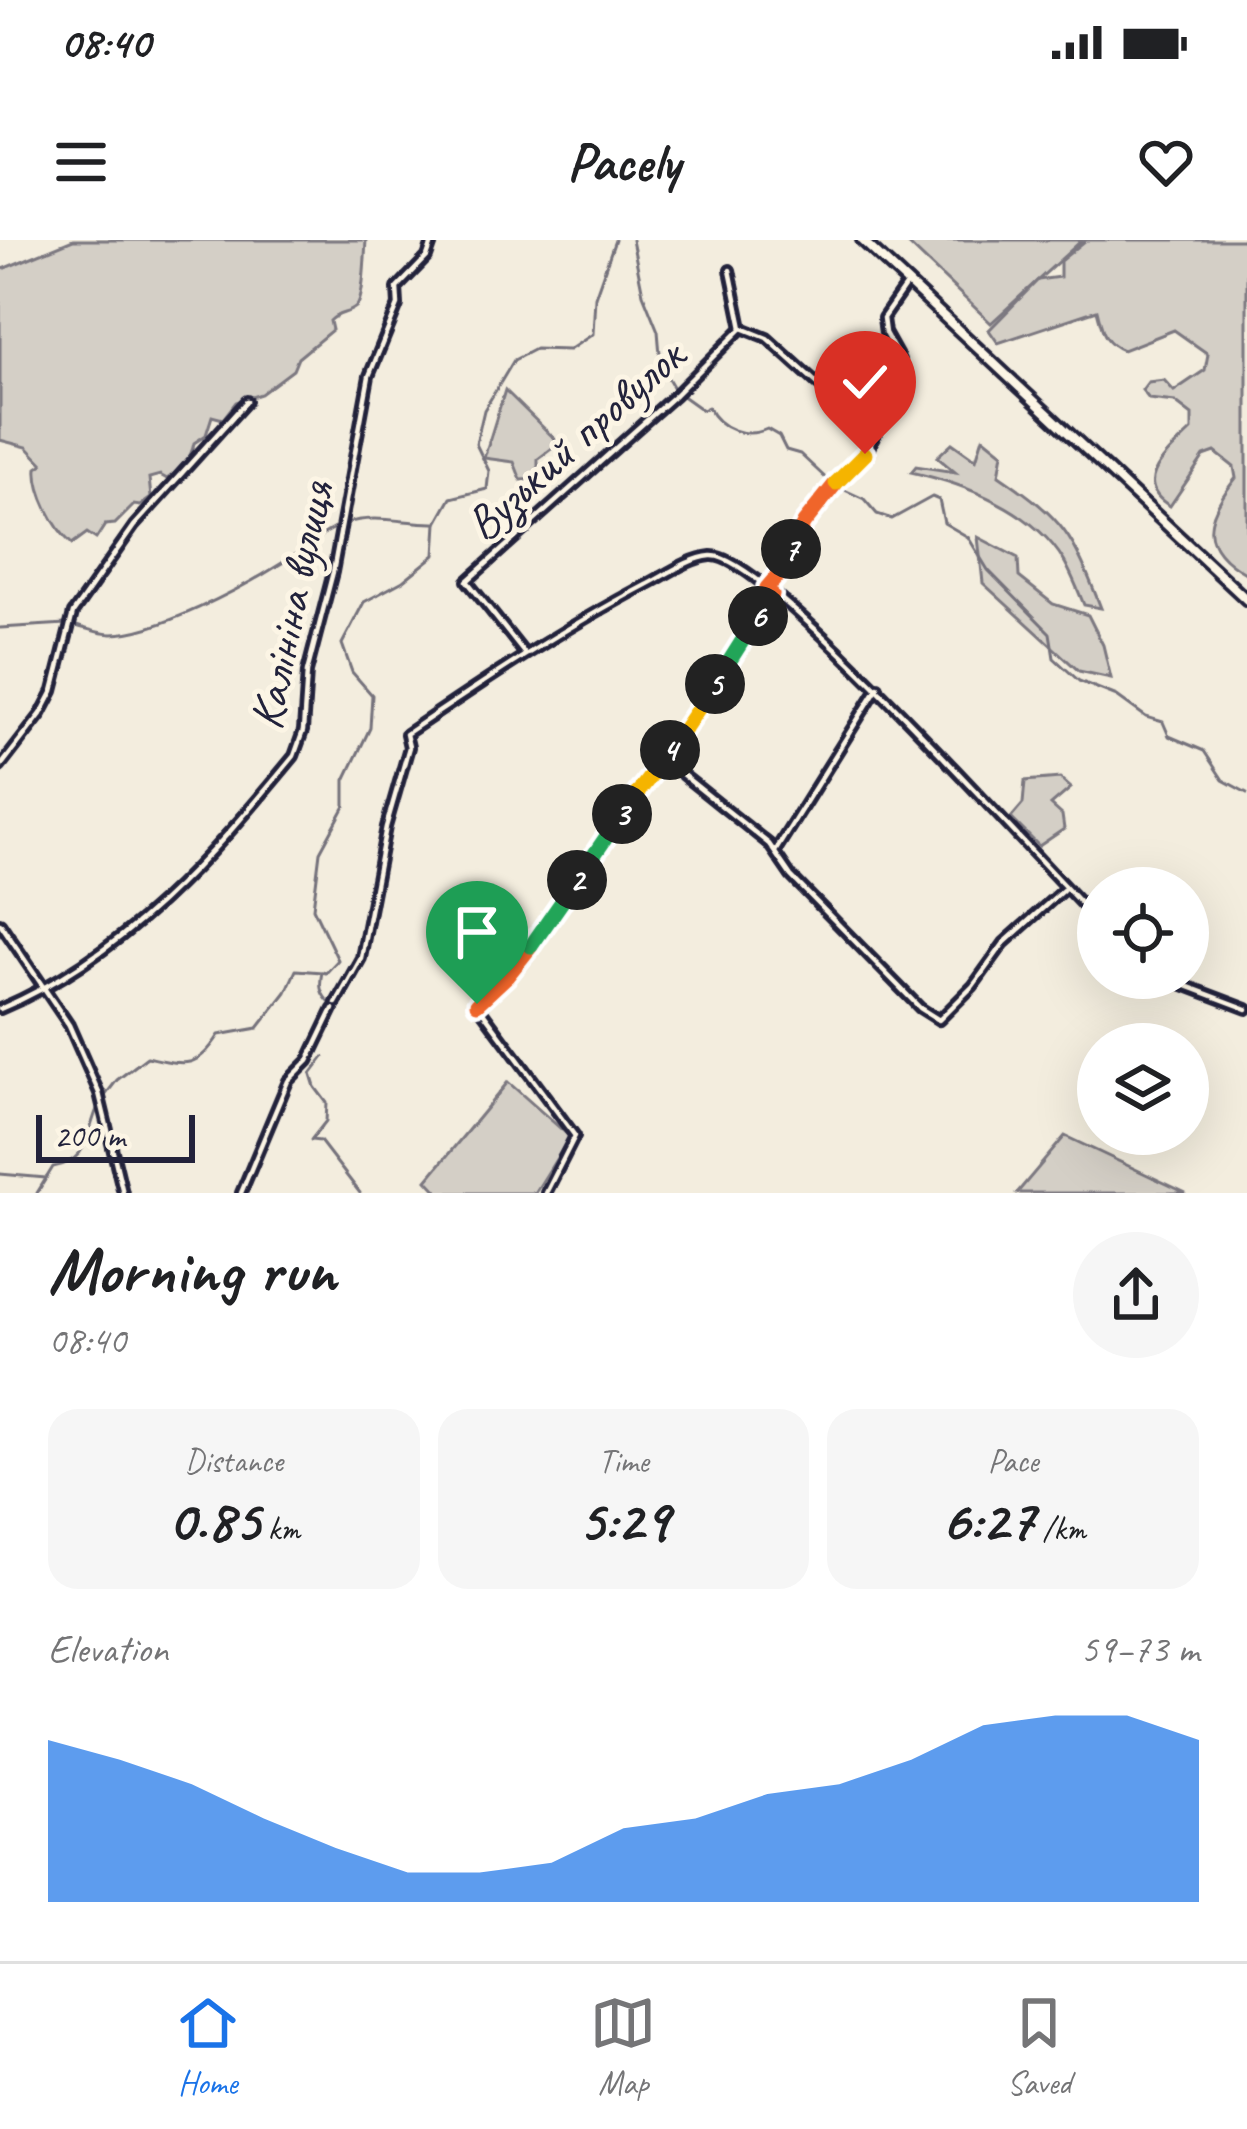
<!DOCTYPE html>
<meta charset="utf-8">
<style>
body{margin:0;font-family:Caveat,sans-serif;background:#f6f6f6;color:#202124;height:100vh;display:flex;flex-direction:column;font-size:45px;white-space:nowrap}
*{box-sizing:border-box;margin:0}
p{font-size:39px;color:#757577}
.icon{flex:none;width:66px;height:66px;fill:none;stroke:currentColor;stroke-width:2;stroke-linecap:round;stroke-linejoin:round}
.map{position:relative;height:953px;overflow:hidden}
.panel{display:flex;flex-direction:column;background:#fff;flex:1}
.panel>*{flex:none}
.tools{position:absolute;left:1077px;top:627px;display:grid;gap:24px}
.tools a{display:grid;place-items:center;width:132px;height:132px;border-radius:50%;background:#fff;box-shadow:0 12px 48px #0002;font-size:60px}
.scale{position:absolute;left:36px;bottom:30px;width:159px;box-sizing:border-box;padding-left:12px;border:6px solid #22223b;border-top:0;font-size:33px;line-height:42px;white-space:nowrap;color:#22223b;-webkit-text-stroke:9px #fcf5e5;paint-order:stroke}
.pin{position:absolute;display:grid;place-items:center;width:102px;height:102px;color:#fff;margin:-123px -51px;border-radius:50% 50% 50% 0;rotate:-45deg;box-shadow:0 0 12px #0007}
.pin .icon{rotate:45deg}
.km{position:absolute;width:60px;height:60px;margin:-30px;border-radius:50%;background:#222;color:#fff;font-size:33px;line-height:60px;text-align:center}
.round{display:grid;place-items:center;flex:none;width:126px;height:126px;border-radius:63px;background:#f6f6f6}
.head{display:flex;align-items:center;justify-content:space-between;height:204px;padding:0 48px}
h1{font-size:66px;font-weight:600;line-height:90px}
.metrics{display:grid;grid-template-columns:repeat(3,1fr);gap:18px;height:204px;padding:12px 48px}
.metrics div{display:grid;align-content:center;border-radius:30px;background:#f6f6f6;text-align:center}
.metrics b{font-size:60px;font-weight:600}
.metrics small{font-size:33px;font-weight:400}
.metrics p{font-size:33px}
.chart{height:336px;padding:24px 48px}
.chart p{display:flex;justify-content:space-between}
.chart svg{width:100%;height:216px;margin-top:12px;fill:#1a73e8;opacity:.7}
.status{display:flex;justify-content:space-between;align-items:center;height:84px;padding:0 60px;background:#fff;direction:ltr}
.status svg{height:33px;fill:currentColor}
header{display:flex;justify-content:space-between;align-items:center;height:156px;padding:0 48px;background:#fff;font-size:54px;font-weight:600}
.tabs{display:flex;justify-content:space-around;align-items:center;height:168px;border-top:3px solid #e0e0e0;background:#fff;font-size:33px;color:#757577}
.tabs a{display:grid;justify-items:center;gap:6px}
.tabs .selected{color:#1a73e8}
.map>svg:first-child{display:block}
.green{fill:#d4cfc6;stroke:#7b7880;stroke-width:3}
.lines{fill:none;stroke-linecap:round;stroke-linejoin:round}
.stream{stroke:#75727b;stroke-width:3}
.street-casing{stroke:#22223b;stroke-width:14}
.secondary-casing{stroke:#22223b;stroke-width:16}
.street{stroke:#fcf5e5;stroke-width:4.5}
.secondary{stroke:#fcf5e5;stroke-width:8}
.split-1-casing{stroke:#fff;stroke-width:24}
.split-2-casing{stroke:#fff;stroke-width:24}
.split-3-casing{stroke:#fff;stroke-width:24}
.split-4-casing{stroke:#fff;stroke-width:24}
.split-5-casing{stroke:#fff;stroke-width:24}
.split-6-casing{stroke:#fff;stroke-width:24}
.split-7-casing{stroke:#fff;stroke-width:24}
.split-8-casing{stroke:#fff;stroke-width:24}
.split-9-casing{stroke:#fff;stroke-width:24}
.split-1{stroke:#f0652b;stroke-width:15}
.split-2{stroke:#22a559;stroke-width:15}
.split-3{stroke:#22a559;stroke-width:15}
.split-4{stroke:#f5b400;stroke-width:15}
.split-5{stroke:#f5b400;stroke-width:15}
.split-6{stroke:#22a559;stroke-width:15}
.split-7{stroke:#f0652b;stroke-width:15}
.split-8{stroke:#f0652b;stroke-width:15}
.split-9{stroke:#f5b400;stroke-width:15}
.labels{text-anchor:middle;stroke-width:10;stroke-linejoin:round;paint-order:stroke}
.street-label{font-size:48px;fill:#22223b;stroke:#fcf5e5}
</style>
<div class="status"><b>08:40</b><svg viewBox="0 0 49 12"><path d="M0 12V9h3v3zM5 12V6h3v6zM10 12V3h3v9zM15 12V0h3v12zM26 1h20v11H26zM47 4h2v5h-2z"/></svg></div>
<header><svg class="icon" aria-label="menu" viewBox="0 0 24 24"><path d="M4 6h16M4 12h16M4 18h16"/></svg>Pacely<svg class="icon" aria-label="heart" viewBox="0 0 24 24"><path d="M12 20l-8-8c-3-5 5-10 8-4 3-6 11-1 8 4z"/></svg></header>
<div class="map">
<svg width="1247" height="953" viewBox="0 0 1247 953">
<rect width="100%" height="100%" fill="#f3edde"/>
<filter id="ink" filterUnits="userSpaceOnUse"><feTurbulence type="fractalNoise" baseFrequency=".00833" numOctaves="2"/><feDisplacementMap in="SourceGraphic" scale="24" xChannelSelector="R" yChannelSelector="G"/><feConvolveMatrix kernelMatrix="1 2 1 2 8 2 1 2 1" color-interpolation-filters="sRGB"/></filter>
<g filter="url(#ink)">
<g class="green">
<path d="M73 0H366C365 14 364 61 356 67 347 75 339 71 330 81L332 90 298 118 293 130 261 154 236 162 223 179 212 176 206 195 194 203C191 220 181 229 167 239L160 235 149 238 151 258 140 266 134 265 115 284 105 285 96 299 87 293 72 304C54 288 35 251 37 228L43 224 27 207 0 200V30Z"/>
<path d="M904 0H1082L991 83Z"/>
<path d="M1086 0H1247V334C1197 306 1204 278 1236 238L1234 227 1215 212 1204 216 1170 266C1129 242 1170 212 1192 190V175L1175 162 1149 159 1142 150 1148 142 1164 140 1174 151 1205 130 1208 114 1174 90 1123 110C1103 102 1102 89 1097 70L998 103 989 90 1038 40 1060 37V21Z"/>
<path d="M505 150 559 203 538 219V239L521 240 514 222 484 218Z"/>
<path d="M983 197 1003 213 999 235C1065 280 1072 294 1101 368L1084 365C1078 350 1072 335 1064 321 1034 270 965 244 911 232L916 226 955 232 937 217 952 203 976 220Z"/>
<path d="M978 297 1018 318 1019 337 1053 364 1088 375 1103 405 1111 438 1079 431 983 343Z"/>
<path d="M1060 538 1071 548 1051 565 1062 575 1064 589 1039 606 1011 578 1023 564 1025 541Z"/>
<path d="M508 842 570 897 535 953H439L427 940Z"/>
<path d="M1065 896 1186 953H1017Z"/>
</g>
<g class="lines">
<g class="stream">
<path d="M632 0 643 54 658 91 661 126 675 150"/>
<path d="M681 155 702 170 708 167C719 189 745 199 767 189L779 196 786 210 800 214 831 243"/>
<path d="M836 246 864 259 877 274 892 279 932 257 939 260 944 283 968 297 988 330 1050 393 1054 418 1079 441 1117 456 1146 477 1163 482 1169 496 1204 511 1223 540 1247 553"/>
<path d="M76 386C88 389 100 394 112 394 156 394 243 348 282 323 304 310 319 293 344 284 375 273 406 284 437 283"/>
<path d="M0 388 66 384"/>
<path d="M331 764C320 754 319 746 322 732L326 733 338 720 313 668 320 612 345 566V540L370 488 372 455 352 432 342 404 364 362 403 341 435 315 437 283 451 258 487 249 489 231 476 204 484 170 514 120 535 109 569 110 593 94 595 57 615 0"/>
<path d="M324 817 311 834 315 847 327 863 326 881 311 900 320 901 360 953"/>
<path d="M104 857 117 840 147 817C185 825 197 830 219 795L258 788 286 752 296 730 322 732"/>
<path d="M0 934 46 938"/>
<path d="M37 953 53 927C89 922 86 893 99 864"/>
</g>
<defs>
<g id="street">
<path d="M730 30 742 88"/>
<path d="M768 348 780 334 804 283 870 206 901 141 900 120 885 93 883 78 908 42"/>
<path d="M525 414 467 341 675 155 742 88 767 98 819 145 881 181"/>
<path d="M672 506 673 522 683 535 769 604 791 636 920 768 939 780 973 746 1004 703 1063 650"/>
<path d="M0 527 41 474 53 451 73 373 134 286 247 161"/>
<path d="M776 610 878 447"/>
<path d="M0 683 69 785 99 853 123 953"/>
<path d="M1165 738 1247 769"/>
<path d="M336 763 361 718 386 587 409 507 406 494C484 441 562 389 646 345 666 335 689 318 711 316 766 312 1042 626 1098 681"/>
<path d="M0 769C125 716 209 619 294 516L303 491 307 432 333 332 369 136 398 65 397 48 427 17 433 0"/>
<path d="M241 953 288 841 308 821 333 769"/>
<path d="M546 953 575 896 477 764 507 736 545 688 771 357"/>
</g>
<path id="secondary" d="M862 0 1247 360"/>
</defs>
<use href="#street" class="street-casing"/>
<use href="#secondary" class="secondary-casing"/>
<use href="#street" class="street"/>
<use href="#secondary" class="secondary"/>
</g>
</g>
<g class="lines" filter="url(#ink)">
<defs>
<path id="split-1" d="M477 764 507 736 531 706"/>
<path id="split-2" d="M531 706 577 640"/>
<path id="split-3" d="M577 640 622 574"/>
<path id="split-4" d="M622 574 670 510"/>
<path id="split-5" d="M670 510 715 444"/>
<path id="split-6" d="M715 444 758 376"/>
<path id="split-7" d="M758 376 772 355 767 348 779 334 791 309"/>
<path id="split-8" d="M791 309 804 283 836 243"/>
<path id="split-9" d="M836 243 865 214"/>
</defs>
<use href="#split-1" class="split-1-casing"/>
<use href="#split-2" class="split-2-casing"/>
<use href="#split-3" class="split-3-casing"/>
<use href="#split-4" class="split-4-casing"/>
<use href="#split-5" class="split-5-casing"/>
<use href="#split-6" class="split-6-casing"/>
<use href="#split-7" class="split-7-casing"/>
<use href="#split-8" class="split-8-casing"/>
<use href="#split-9" class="split-9-casing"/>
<use href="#split-1" class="split-1"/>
<use href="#split-2" class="split-2"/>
<use href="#split-3" class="split-3"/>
<use href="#split-4" class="split-4"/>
<use href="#split-5" class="split-5"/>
<use href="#split-6" class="split-6"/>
<use href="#split-7" class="split-7"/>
<use href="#split-8" class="split-8"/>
<use href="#split-9" class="split-9"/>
</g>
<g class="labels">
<g class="street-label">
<text transform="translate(574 199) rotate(-42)" y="17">Вузький провулок</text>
<text transform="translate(290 365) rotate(-78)" y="17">Калініна вулиця</text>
</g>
</g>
</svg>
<div class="tools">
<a><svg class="icon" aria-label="locate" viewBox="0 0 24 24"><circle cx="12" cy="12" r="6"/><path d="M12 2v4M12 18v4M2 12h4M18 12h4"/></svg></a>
<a><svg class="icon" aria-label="layers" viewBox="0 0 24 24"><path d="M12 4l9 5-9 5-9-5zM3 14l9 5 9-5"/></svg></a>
</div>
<div class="scale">200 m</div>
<div class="pin" style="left:477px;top:764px;background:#1e9e55"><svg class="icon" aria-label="arrive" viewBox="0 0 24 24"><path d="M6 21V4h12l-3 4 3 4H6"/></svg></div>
<div class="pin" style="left:865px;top:214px;background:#d93025"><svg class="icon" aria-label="check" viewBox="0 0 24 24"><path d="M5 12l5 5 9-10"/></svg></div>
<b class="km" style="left:577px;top:640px">2</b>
<b class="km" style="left:622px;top:574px">3</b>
<b class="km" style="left:670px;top:510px">4</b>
<b class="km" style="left:715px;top:444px">5</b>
<b class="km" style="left:758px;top:376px">6</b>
<b class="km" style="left:791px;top:309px">7</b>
</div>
<section class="panel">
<div class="head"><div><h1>Morning run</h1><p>08:40</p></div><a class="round"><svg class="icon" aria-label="share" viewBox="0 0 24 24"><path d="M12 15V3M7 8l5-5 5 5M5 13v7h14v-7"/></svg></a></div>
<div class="metrics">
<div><p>Distance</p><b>0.85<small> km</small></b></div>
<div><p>Time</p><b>5:29</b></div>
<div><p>Pace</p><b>6:27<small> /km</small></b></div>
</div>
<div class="chart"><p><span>Elevation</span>59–73 m</p>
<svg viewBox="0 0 160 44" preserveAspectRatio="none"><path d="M0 44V11L10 15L20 20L30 27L40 33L50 38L60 38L70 36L80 29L90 27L100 22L110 20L120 15L130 8L140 6L150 6L160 11V44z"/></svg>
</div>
</section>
<nav class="tabs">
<a class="selected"><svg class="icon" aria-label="home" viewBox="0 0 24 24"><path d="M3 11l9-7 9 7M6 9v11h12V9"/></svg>Home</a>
<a><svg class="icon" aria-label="map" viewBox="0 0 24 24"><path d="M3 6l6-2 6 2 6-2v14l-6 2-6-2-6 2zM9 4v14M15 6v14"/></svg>Map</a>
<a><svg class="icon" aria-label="saved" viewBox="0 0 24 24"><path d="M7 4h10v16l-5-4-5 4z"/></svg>Saved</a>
</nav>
